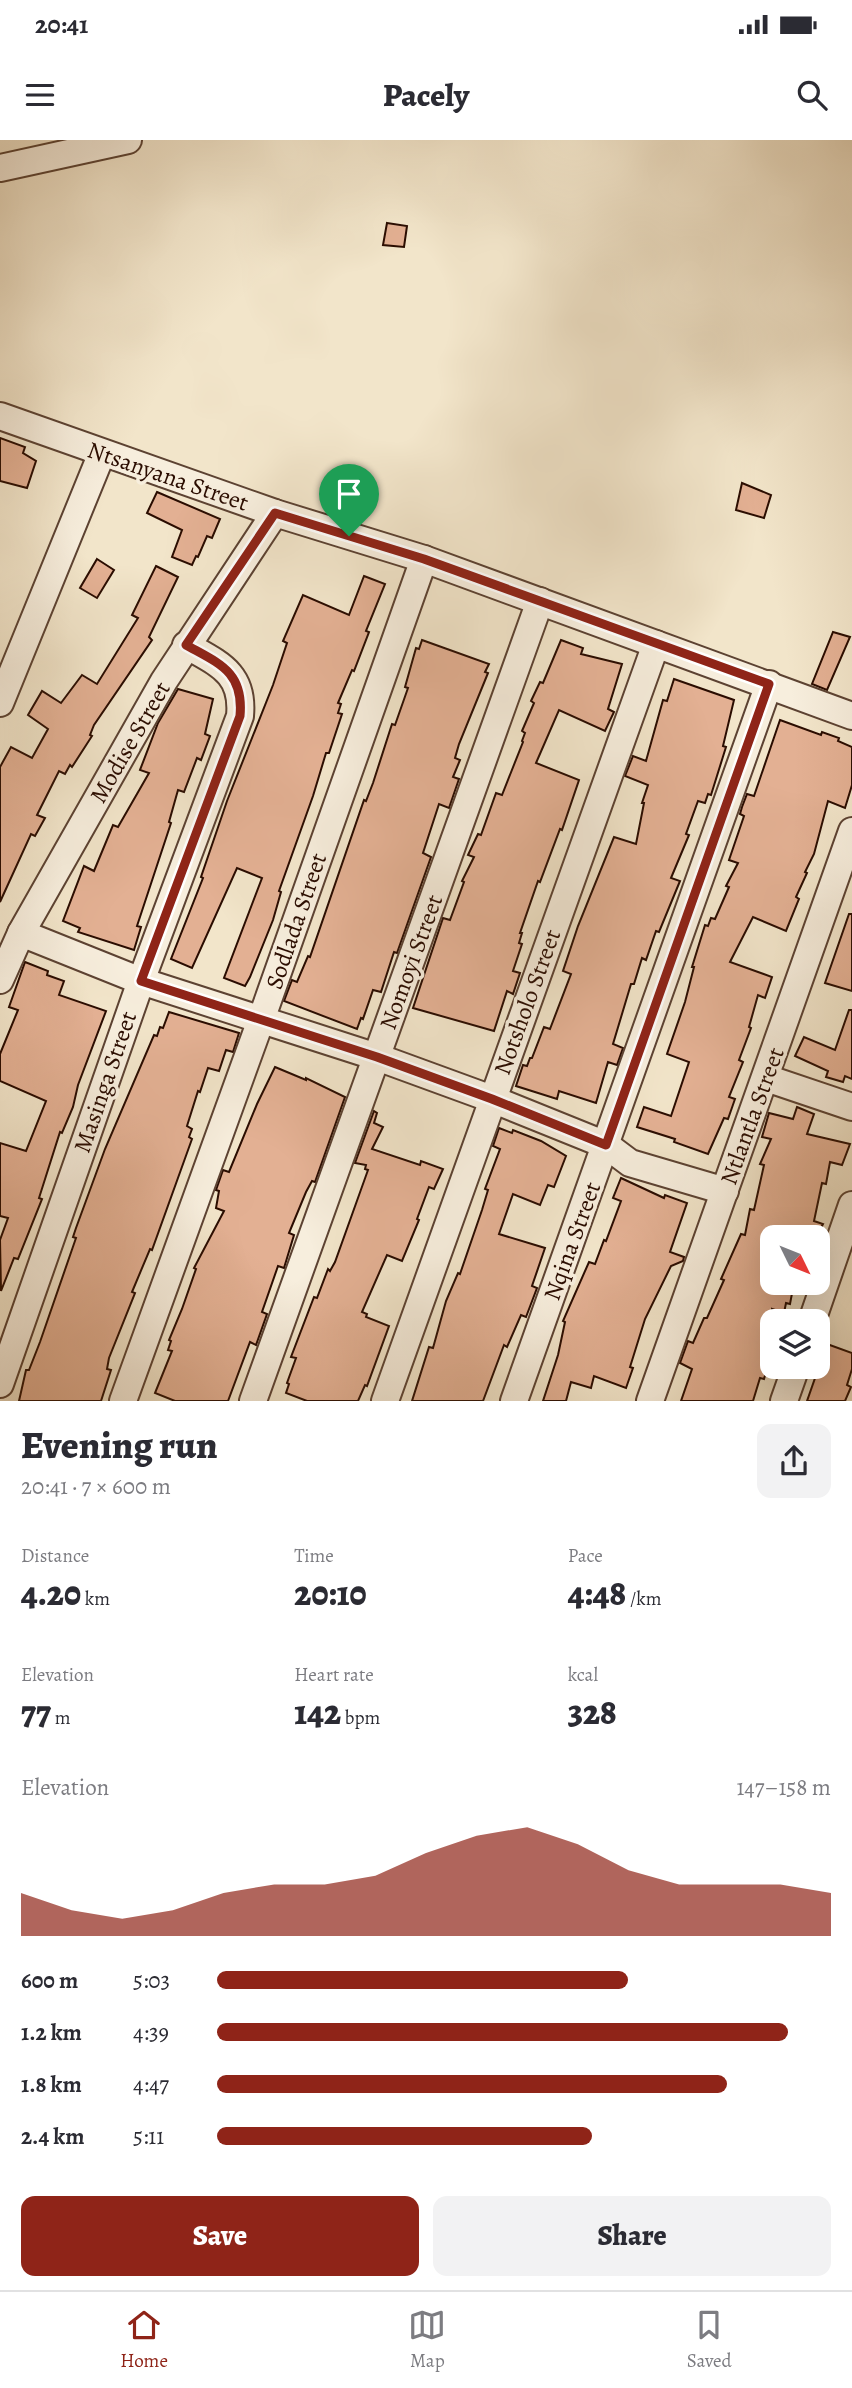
<!DOCTYPE html>
<meta charset="utf-8">
<style>
body{margin:0;font-family:Alegreya,serif;background:#f2f2f3;color:#2b2b33;height:100vh;display:flex;flex-direction:column;font-size:26px;white-space:nowrap}
*{box-sizing:border-box;margin:0}
p{font-size:23px;color:#7c7c81}
.icon{flex:none;width:38px;height:38px;fill:none;stroke:currentColor;stroke-width:2;stroke-linecap:round;stroke-linejoin:round}
.map{position:relative;height:1261px;overflow:hidden}
.side{display:flex;flex-direction:column;background:#fff;flex:1}
.side>*{flex:none}
.needle{width:46px;rotate:133deg}
.fabs{position:absolute;left:760px;top:1085px;display:grid;gap:14px}
.fabs a{display:grid;place-items:center;width:70px;height:70px;border-radius:14px;background:#fff;box-shadow:0 7px 28px #0002;font-size:35px}
.pin{position:absolute;display:grid;place-items:center;width:60px;height:60px;color:#fff;margin:-72px -30px;border-radius:50% 50% 50% 0;rotate:-45deg;box-shadow:0 0 7px #0007}
.pin .icon{rotate:45deg}
.round{display:grid;place-items:center;flex:none;width:74px;height:74px;border-radius:14px;background:#f2f2f3}
.headline{display:flex;align-items:center;justify-content:space-between;height:119px;padding:0 21px}
h1{font-size:38px;font-weight:800;line-height:52px}
.figures{display:grid;grid-template-columns:repeat(3,1fr);gap:10px;height:119px;padding:7px 21px}
.figures div{display:grid;align-content:center}
.figures b{font-size:35px;font-weight:800}
.figures small{font-size:19px;font-weight:400}
.figures p{font-size:19px}
.chart{height:196px;padding:14px 21px}
.chart p{display:flex;justify-content:space-between}
.chart svg{width:100%;height:126px;margin-top:7px;fill:#8f2418;opacity:.7}
.button{display:flex;gap:14px;margin-top:auto;padding:14px 21px}
.button a{flex:1;height:80px;border-radius:14px;background:#8f2418;color:#fff;font-size:28px;font-weight:800;line-height:80px;text-align:center}
.button a+a{background:#f2f2f3;color:#2b2b33}
ul{padding:0 21px;list-style:none;font-size:23px}
li{display:grid;grid-template-columns:112px 84px 1fr;align-items:center;height:52px}
li i{height:18px;border-radius:9px;background:#8f2418}
.status{display:flex;justify-content:space-between;align-items:center;height:49px;padding:0 35px;background:#fff;direction:ltr}
.status svg{height:19px;fill:currentColor}
header{display:flex;justify-content:space-between;align-items:center;height:91px;padding:0 21px;background:#fff;font-size:32px;font-weight:800}
.tabs{display:flex;justify-content:space-around;align-items:center;height:98px;border-top:2px solid #e1e1e2;background:#fff;font-size:19px;color:#7c7c81}
.tabs a{display:grid;justify-items:center;gap:4px}
.tabs .on{color:#8f2418}
.map>svg:first-child{display:block}
.building{fill:#e3b093;stroke:#2a0c00;stroke-width:2}
.lines{fill:none;stroke-linecap:round;stroke-linejoin:round}
.minor-casing{stroke:#5c4232;stroke-width:30}
.minor{stroke:#f7eedd;stroke-width:26}
.route-casing{stroke:#fff;stroke-width:14}
.route{stroke:#8f2418;stroke-width:9}
.labels{text-anchor:middle;stroke-width:7;stroke-linejoin:round;paint-order:stroke}
.street-label{font-size:24px;fill:#2a0c00;stroke:#f7eedd}
</style>
<div class="status"><b>20:41</b><svg viewBox="0 0 49 12"><path d="M0 12V9h3v3zM5 12V6h3v6zM10 12V3h3v9zM15 12V0h3v12zM26 1h20v11H26zM47 4h2v5h-2z"/></svg></div>
<header><svg class="icon" aria-label="menu" viewBox="0 0 24 24"><path d="M4 6h16M4 12h16M4 18h16"/></svg>Pacely<svg class="icon" aria-label="search" viewBox="0 0 24 24"><circle cx="10" cy="10" r="6"/><path d="M15 15l6 6"/></svg></header>
<div class="map">
<svg width="852" height="1261" viewBox="0 0 852 1261">
<rect width="100%" height="100%" fill="#f2e5ca"/>
<filter id="stains"><feTurbulence type="fractalNoise" baseFrequency=".00286" numOctaves="4"/><feColorMatrix values="0 0 0 0 .2 0 0 0 0 .09 0 0 0 0 .02 0 0 0 .5 -.17"/></filter>
<radialGradient id="worn" r=".72"><stop offset=".6" stop-color="#630" stop-opacity="0"/><stop offset="1" stop-color="#630" stop-opacity=".3"/></radialGradient>
<g class="building">
<path d="M387 83 407 86 404 107 383 105Z"/>
<path d="M0 298 25 307 23 313 36 321 27 348 0 341Z"/>
<path d="M742 343 771 355 764 378 736 370Z"/>
<path d="M157 352 220 379 212 398 207 396 198 417 196 416 192 425 172 417 182 390 147 373Z"/>
<path d="M97 419 114 430 97 458 80 448Z"/>
<path d="M156 426 178 437 149 497 152 500 94 585 90 595 92 596 72 627 70 625 65 634 59 631 37 675 45 678 35 696 31 694 0 762V627L11 607 32 618 48 589 28 575 42 551 61 563 82 535 97 544 138 478 132 475Z"/>
<path d="M364 436 385 444 366 491 369 492 354 531 352 530 338 563 341 564 338 573 342 574 329 613H326L313 656 279 751 281 752 273 780 250 837 245 846 224 838 262 738 237 728 192 828 171 819 203 738 201 737 227 661 273 545 287 503 283 501 303 455 349 475Z"/>
<path d="M833 492 850 497 827 550 812 544Z"/>
<path d="M422 500 489 524 485 532 488 533 459 604 455 618 460 620 453 637 459 639 449 668 439 664 423 713 431 717 397 813 394 812 381 852 373 850 363 879 361 878 357 889 284 861 292 840 297 842 308 816 310 817 364 660 366 661 373 643 392 584 395 585 408 548 405 547 416 508 419 509Z"/>
<path d="M561 500 583 508 581 514 622 524 608 569 614 572 605 591 559 570 536 623 579 640 562 690 560 689 540 742 538 741 520 793H522L519 803 522 804 513 831 520 833 513 854 507 851 494 891 413 868 443 778 450 780 464 742 462 741 474 717 468 715 478 694 481 695 496 653 502 655 523 602 522 601 525 593 522 591 534 563 531 561 540 542 543 543Z"/>
<path d="M674 539 734 560 723 606 726 607 711 655 708 654 705 663 698 661 686 694 689 695 671 738 680 741 659 792 656 791 646 820 642 818 634 844H631L613 904 623 908 617 925 608 922 596 963 559 951 557 959 516 946 523 925 527 926 530 918H532L544 887 550 889 571 834 563 831 578 786 614 697 636 704 644 663H642L648 645 625 636 633 616 646 621 663 560 667 561Z"/>
<path d="M178 549 213 559 205 594 210 596 201 620 197 618 184 652 178 650 169 682 171 683 137 786 141 787 134 810 78 792 80 788 63 781 84 726 94 731 113 685 118 687 149 633 140 630 158 583Z"/>
<path d="M780 580 821 595 822 592 839 598 838 601 852 607V645L845 668 828 661 814 714 805 732 807 733 796 757 799 759 786 791 753 777 730 822 772 837 765 858 758 855 749 887 751 888 739 920 743 922 729 957 735 959 728 979 724 978 708 1014 674 1002 675 999 637 987 644 967 671 976 689 922 667 914 685 862 694 827H692L705 785 708 786 711 778 715 779 729 747 726 746 738 723 729 720 744 676 740 674 742 667 747 654 754 656Z"/>
<path d="M849 774H852V851L825 843Z"/>
<path d="M25 822 48 831 47 835 64 841 59 855 106 871 78 945 73 967 62 993 60 992 39 1058 42 1059 18 1119 14 1118 1 1151 0 1100 8 1078 0 1076V1003L26 1011 46 961 0 941V914L18 870 9 867Z"/>
<path d="M849 870H852V939L845 936 843 942 826 937 828 931 795 916 804 897 835 910Z"/>
<path d="M169 872 239 893 233 912 226 910 219 931 208 928 200 952 198 951 187 986 192 989 189 997 192 999 152 1110 150 1109 132 1152 135 1153 109 1218 107 1229 111 1230 101 1261H19L26 1230H29L40 1202 76 1098 73 1097 76 1088 105 1009 154 895 157 896 160 887 163 888Z"/>
<path d="M275 927 306 940V938L345 957 315 1042 312 1041 306 1052 289 1093 294 1095 284 1128 278 1126 262 1172 267 1174 256 1205 250 1202 228 1261H175L155 1253 172 1211 168 1210 171 1201 169 1200 182 1169 196 1129 194 1128 224 1071 216 1068 219 1051 216 1050 223 1030 229 1032 257 964Z"/>
<path d="M797 967 814 974 807 994 850 1004 842 1025 830 1022 826 1044 822 1043 814 1081 823 1084 816 1097H798L772 1087V1143H794L790 1164 786 1163 784 1173 772 1169V1212L764 1239 760 1238 753 1261H681L692 1229 680 1223 688 1201 693 1203 704 1178H707L724 1140 721 1139 741 1094 745 1095 750 1069 754 1070 764 1025 760 1024 771 999 762 997 769 973 793 979Z"/>
<path d="M374 971 377 973 374 983 383 987 372 1009 420 1025 421 1021 443 1029 434 1049 429 1047 417 1079 419 1080 402 1121 387 1115 362 1172 367 1174 366 1177 389 1186 367 1246 365 1245 358 1261H307L286 1253 289 1244 287 1243 296 1218 291 1217 314 1157 317 1158 328 1129 330 1131 335 1122 368 1030 365 1029 366 1025 355 1023Z"/>
<path d="M499 988 512 993 513 990 541 1001 566 1016 554 1047 548 1045 540 1065 513 1054 499 1094 545 1108 532 1146 537 1148 526 1177 521 1175 507 1207 504 1205 483 1261H412L429 1207 433 1208 446 1161 458 1133 460 1134 482 1070 488 1050 485 1049 500 1009 493 1006Z"/>
<path d="M621 1038 664 1058 665 1055 687 1063 670 1112 684 1117 683 1121 671 1126 645 1179 630 1227 633 1228 626 1248 594 1236 591 1248 571 1242 566 1261H543L558 1215 565 1182 563 1181 589 1122 595 1124 604 1100 606 1101 621 1061 613 1058Z"/>
<path d="M827 1204 852 1213V1229L847 1245 851 1247 845 1261H807Z"/>
</g>
<g class="lines">
<defs>
<g id="minor">
<path d="M0 28 128 0"/>
<path d="M0 276 275 373 424 419 852 576"/>
<path d="M0 563 102 313"/>
<path d="M21 793 141 841 377 917 492 959 606 1005 630 1023 725 1051"/>
<path d="M0 840 21 793 164 541 275 373"/>
<path d="M766 938 852 967"/>
<path d="M812 1181 852 1065"/>
<path d="M0 1244 141 841 240 576C244 533 219 524 186 505"/>
<path d="M123 1261 261 880 424 419"/>
<path d="M253 1261 540 461"/>
<path d="M385 1261 656 504"/>
<path d="M514 1261 769 544"/>
<path d="M650 1261 852 691"/>
<path d="M784 1261 796 1227"/>
</g>
</defs>
<use href="#minor" class="minor-casing"/>
<use href="#minor" class="minor"/>
</g>
<g class="lines">
<defs>
<path id="route" d="M275 373 424 419 769 544 606 1005 492 959 377 917 141 841 240 576C244 532 220 524 186 505Z"/>
</defs>
<use href="#route" class="route-casing"/>
<use href="#route" class="route"/>
</g>
<g class="labels">
<g class="street-label">
<text transform="translate(168 336) rotate(19)" y="8">Ntsanyana Street</text>
<text transform="translate(130 602) rotate(-60)" y="8">Modise Street</text>
<text transform="translate(296 781) rotate(-71)" y="8">Sodlada Street</text>
<text transform="translate(411 822) rotate(-70)" y="8">Nomoyi Street</text>
<text transform="translate(527 862) rotate(-70)" y="8">Notsholo Street</text>
<text transform="translate(105 942) rotate(-71)" y="8">Masinga Street</text>
<text transform="translate(752 976) rotate(-70)" y="8">Ntlantla Street</text>
<text transform="translate(572 1101) rotate(-70)" y="8">Nqina Street</text>
</g>
</g>
<rect width="100%" height="100%" filter="url(#stains)"/>
<rect width="100%" height="100%" fill="url(#worn)"/>
</svg>
<div class="fabs">
<a><svg class="needle" viewBox="-14 -14 28 28"><path d="M0-13l5 13h-10z" fill="#e53935"/><path d="M0 13l5-13h-10z" fill="#7c7c81"/></svg></a>
<a><svg class="icon" aria-label="layers" viewBox="0 0 24 24"><path d="M12 4l9 5-9 5-9-5zM3 14l9 5 9-5"/></svg></a>
</div>
<div class="pin" style="left:349px;top:396px;background:#1e9e55"><svg class="icon" aria-label="arrive" viewBox="0 0 24 24"><path d="M6 21V4h12l-3 4 3 4H6"/></svg></div>
</div>
<section class="side">
<div class="headline"><div><h1>Evening run</h1><p>20:41 · 7 × 600 m</p></div><a class="round"><svg class="icon" aria-label="share" viewBox="0 0 24 24"><path d="M12 15V3M7 8l5-5 5 5M5 13v7h14v-7"/></svg></a></div>
<div class="figures">
<div><p>Distance</p><b>4.20<small> km</small></b></div>
<div><p>Time</p><b>20:10</b></div>
<div><p>Pace</p><b>4:48<small> /km</small></b></div>
</div>
<div class="figures">
<div><p>Elevation</p><b>77<small> m</small></b></div>
<div><p>Heart rate</p><b>142<small> bpm</small></b></div>
<div><p>kcal</p><b>328</b></div>
</div>
<div class="chart"><p><span>Elevation</span>147–158 m</p>
<svg viewBox="0 0 160 44" preserveAspectRatio="none"><path d="M0 44V29L10 35L20 38L30 35L40 29L50 26L60 26L70 23L80 15L90 9L100 6L110 12L120 21L130 26L140 26L150 26L160 29V44z"/></svg>
</div>
<ul>
<li><b>600 m</b>5:03<i style="width:67%"></i></li>
<li><b>1.2 km</b>4:39<i style="width:93%"></i></li>
<li><b>1.8 km</b>4:47<i style="width:83%"></i></li>
<li><b>2.4 km</b>5:11<i style="width:61%"></i></li>
</ul>
<div class="button"><a>Save</a><a>Share</a></div>
</section>
<nav class="tabs">
<a class="on"><svg class="icon" aria-label="home" viewBox="0 0 24 24"><path d="M3 11l9-7 9 7M6 9v11h12V9"/></svg>Home</a>
<a><svg class="icon" aria-label="map" viewBox="0 0 24 24"><path d="M3 6l6-2 6 2 6-2v14l-6 2-6-2-6 2zM9 4v14M15 6v14"/></svg>Map</a>
<a><svg class="icon" aria-label="saved" viewBox="0 0 24 24"><path d="M7 4h10v16l-5-4-5 4z"/></svg>Saved</a>
</nav>
